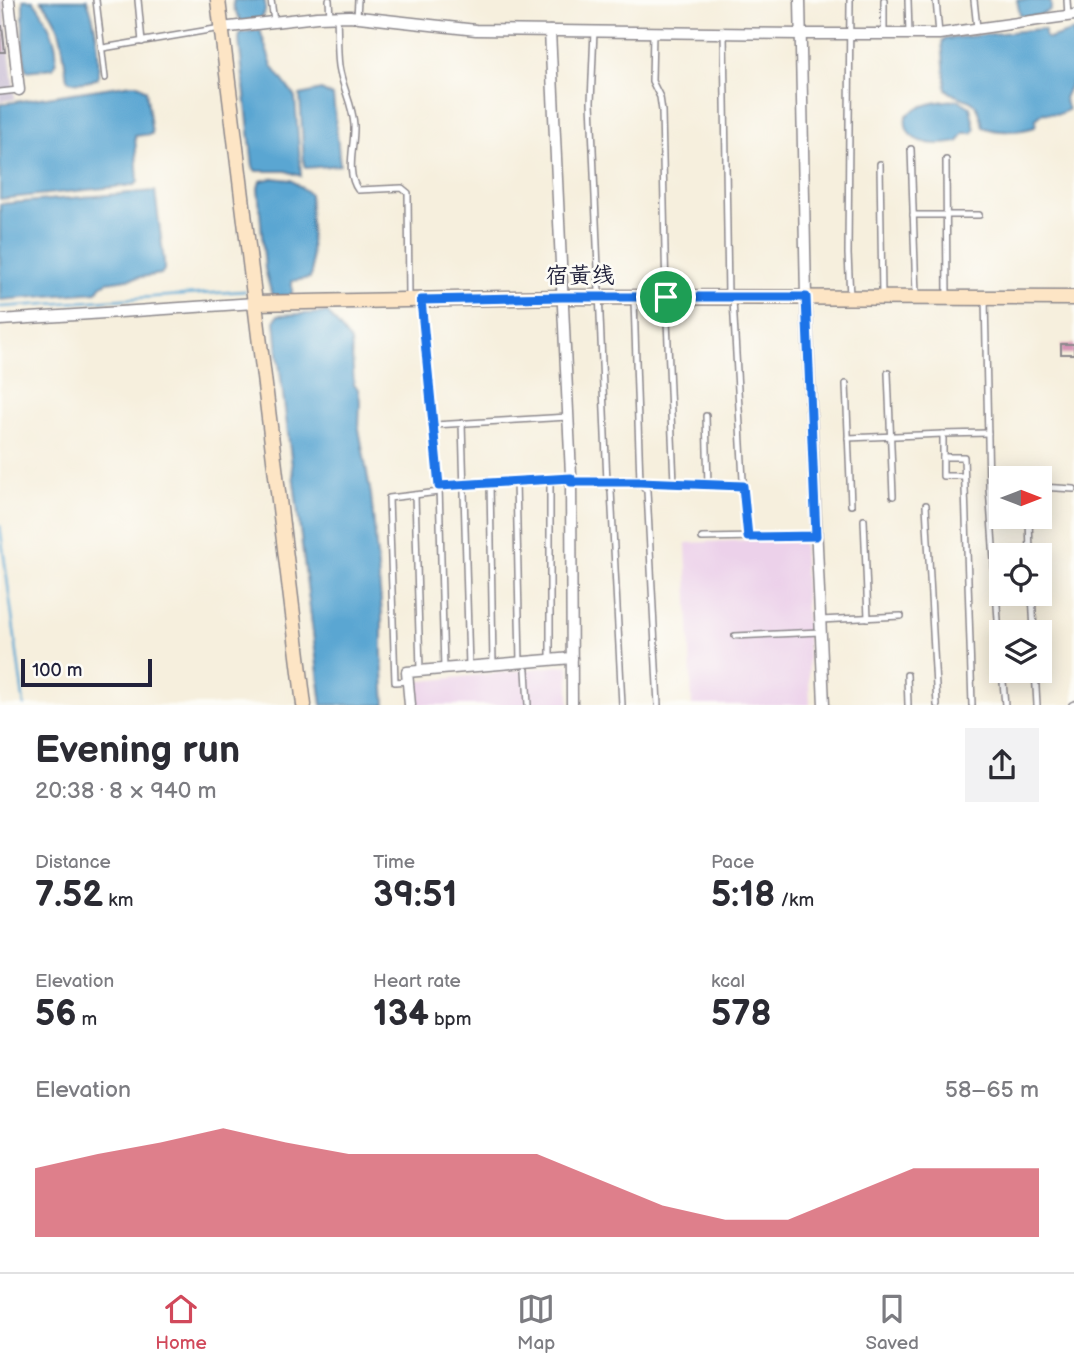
<!DOCTYPE html>
<meta charset="utf-8">
<style>
body{margin:0;font-family:"Balsamiq Sans","LXGW WenKai TC",sans-serif;background:#f2f2f3;color:#2b2b33;height:100vh;display:flex;flex-direction:column;font-size:26px;white-space:nowrap}
*{box-sizing:border-box;margin:0}
p{font-size:23px;color:#7c7c81}
.icon{flex:none;width:38px;height:38px;fill:none;stroke:currentColor;stroke-width:2;stroke-linecap:round;stroke-linejoin:round}
.map{position:relative;height:705px;overflow:hidden}
.panel{display:flex;flex-direction:column;background:#fff;flex:1}
.panel>*{flex:none}
.needle{width:46px;rotate:90deg}
.buttons{position:absolute;left:989px;top:466px;display:grid;gap:14px}
.buttons a{display:grid;place-items:center;width:63px;height:63px;border-radius:0px;background:#fff;box-shadow:0 4px 18px #0003;font-size:35px}
.scale{position:absolute;left:21px;bottom:18px;width:131px;box-sizing:border-box;padding-left:7px;border:4px solid #22223b;border-top:0;font-size:19px;line-height:24px;white-space:nowrap;color:#22223b;-webkit-text-stroke:5px #fdfcf7;paint-order:stroke}
.pin{position:absolute;display:grid;place-items:center;width:60px;height:60px;color:#fff;margin:-30px;border:4px solid #fff;border-radius:50%;box-shadow:0 2px 7px #0007}
.round{display:grid;place-items:center;flex:none;width:74px;height:74px;border-radius:0px;background:#f2f2f3}
.summary{display:flex;align-items:center;justify-content:space-between;height:119px;padding:0 35px}
h1{font-size:38px;font-weight:700;line-height:52px}
.figures{display:grid;grid-template-columns:repeat(3,1fr);gap:10px;height:119px;padding:7px 35px}
.figures div{display:grid;align-content:center}
.figures b{font-size:35px;font-weight:700}
.figures small{font-size:19px;font-weight:400}
.figures p{font-size:19px}
.chart{height:196px;padding:14px 35px}
.chart p{display:flex;justify-content:space-between}
.chart svg{width:100%;height:126px;margin-top:7px;fill:#d1495b;opacity:.7}
.tab-bar{display:flex;justify-content:space-around;align-items:center;height:98px;border-top:2px solid #e1e1e2;background:#fff;font-size:19px;color:#7c7c81}
.tab-bar a{display:grid;justify-items:center;gap:4px}
.tab-bar .selected{color:#d1495b}
.map>svg:first-child{display:block}
.built{fill:#ecd1ea}
.industrial{fill:#cbbfd5}
.water{fill:#5aa6d2;stroke:#3e6486;stroke-width:2}
.lines{fill:none;stroke-linecap:round;stroke-linejoin:round}
.stream{stroke:#5aa6d2;stroke-width:2.5}
.building{fill:#d794b5}
.service-casing{stroke:#8c888c;stroke-width:8}
.minor-casing{stroke:#8c888c;stroke-width:13}
.secondary-casing{stroke:#8c888c;stroke-width:17}
.service{stroke:#fff;stroke-width:5}
.minor{stroke:#fff;stroke-width:10}
.secondary{stroke:#fde5c5;stroke-width:14}
.route-casing{stroke:#fff;stroke-width:14}
.route{stroke:#1a73e8;stroke-width:9}
.labels{text-anchor:middle;stroke-width:5;stroke-linejoin:round;paint-order:stroke}
.street-label{font-size:23px;fill:#22223b;stroke:#fdfcf7}
</style>
<div class="map">
<svg width="1074" height="705" viewBox="0 0 1074 705">
<rect width="100%" height="100%" fill="#fdfcf7"/>
<filter id="ink" filterUnits="userSpaceOnUse"><feTurbulence type="fractalNoise" baseFrequency=".0143" numOctaves="2"/><feDisplacementMap in="SourceGraphic" scale="14" xChannelSelector="R" yChannelSelector="G"/><feConvolveMatrix kernelMatrix="1 2 1 2 8 2 1 2 1" color-interpolation-filters="sRGB"/></filter>
<filter id="wash" filterUnits="userSpaceOnUse"><feTurbulence type="fractalNoise" baseFrequency=".00686" numOctaves="4" result="noise"/><feDisplacementMap in="SourceGraphic" scale="28" xChannelSelector="R" yChannelSelector="G"/><feGaussianBlur stdDeviation="1.57" result="paint"/><feColorMatrix in="noise" values="0 0 0 0 0 0 0 0 0 0 0 0 0 0 0 0 0 1.4 0 .05"/><feComposite in="paint" operator="in"/></filter>
<g filter="url(#wash)">
<rect width="100%" height="100%" fill="#f6efdd"/>
<g class="built">
<path d="M803 538 810 705H692L686 543Z"/>
<path d="M569 665V705H418L415 682Z"/>
</g>
<path class="industrial" d="M0 0H3L15 99 0 101Z"/>
<g class="water">
<path d="M23 0H33C45 15 64 50 53 68L26 71 23 48Z"/>
<path d="M41 0H87C96 23 100 53 98 78 90 82 74 85 67 79 62 46 64 26 41 0Z"/>
<path d="M233 0H265V11L261 19 241 21 234 9Z"/>
<path d="M1017 0H1046L1051 2V9C1043 16 1030 18 1020 15Z"/>
<path d="M1040 29 1045 30V37L1049 39 1073 31 1074 35V77L1064 98 1068 110 1059 114 1043 113 1036 119 1035 127C1020 132 997 133 983 127 977 90 963 105 946 89L942 42 945 39Z"/>
<path d="M260 30 272 66 295 97 301 176 286 171H256L253 167 239 40 240 33Z"/>
<path d="M132 84H138L146 90 152 134 135 136 138 182 134 185 0 199V104Z"/>
<path d="M321 90 333 96 340 165 306 168 304 165 300 95Z"/>
<path d="M959 100 970 107 975 130 972 133H964L958 142C936 146 902 146 906 116 922 103 939 101 959 100Z"/>
<path d="M273 178 291 180 310 194 312 274 310 278 292 281V295L272 296 265 269 258 188 260 181Z"/>
<path d="M155 191 164 262V270L161 274 107 282 101 286 97 292 0 300V204Z"/>
<path d="M328 313 351 342 354 385 358 389 360 401 359 429 371 495 375 535 382 614V655L385 705H322L278 354 275 320 278 315Z"/>
</g>
<g class="lines">
<g class="stream">
<path d="M0 307 245 291"/>
<path d="M0 526 24 705"/>
</g>
</g>
<g id="blocks">
<g class="building">
<path d="M0 26H2L5 52H0Z"/>
<rect x="1061" y="344" width="13" height="10"/>
</g>
</g>
</g>
<g filter="url(#ink)">
<use href="#blocks" fill-opacity="0" stroke="#8c888c" stroke-width="2"/>
<g class="lines">
<defs>
<g id="service">
<path d="M96 0 105 78"/>
<path d="M138 0 142 42"/>
<path d="M271 0 274 21"/>
<path d="M329 0 330 17"/>
<path d="M850 0 848 254 850 297"/>
<path d="M884 0V34"/>
<path d="M908 0 909 34"/>
<path d="M936 0 939 34"/>
<path d="M974 0 977 28"/>
<path d="M1067 0 1068 16"/>
<path d="M337 17C338 33 337 50 339 66 342 87 353 105 354 125 355 146 345 172 358 190L402 188 408 193 409 297"/>
<path d="M357 17 358 0"/>
<path d="M594 31 591 102 607 482 611 490 622 705"/>
<path d="M653 32 652 81 660 97 662 111 666 297 674 483"/>
<path d="M724 33 728 296"/>
<path d="M103 48 221 28"/>
<path d="M0 92 18 90"/>
<path d="M911 149 916 295"/>
<path d="M946 160 947 297"/>
<path d="M880 164 882 297"/>
<path d="M913 215H979"/>
<path d="M985 298 989 487 1001 664"/>
<path d="M421 300 439 486 444 669"/>
<path d="M634 300 640 482 647 491 658 705"/>
<path d="M733 300 743 480 748 537"/>
<path d="M888 373 893 496"/>
<path d="M846 384 851 505"/>
<path d="M706 416 708 485"/>
<path d="M462 423 469 667"/>
<path d="M434 425 568 417"/>
<path d="M848 438 943 434"/>
<path d="M943 457H964L972 705"/>
<path d="M963 476H943V434L988 433"/>
<path d="M550 479V660"/>
<path d="M516 481 520 662"/>
<path d="M490 482 493 664"/>
<path d="M571 482H640L743 486"/>
<path d="M439 486 571 478"/>
<path d="M989 487H1001"/>
<path d="M1040 487 1074 489"/>
<path d="M415 495 420 670"/>
<path d="M926 505 937 705"/>
<path d="M1029 516 1030 555"/>
<path d="M864 520 868 618"/>
<path d="M702 538 816 536"/>
<path d="M1032 593 1034 632"/>
<path d="M820 620 901 616"/>
<path d="M735 636 820 632"/>
<path d="M526 670 528 705"/>
<path d="M1002 670 1005 705"/>
<path d="M1035 670 1037 705"/>
<path d="M907 675 908 705"/>
<path d="M407 681 395 682 389 498 439 492"/>
<path d="M1072 705 1074 704"/>
</g>
<g id="minor">
<path d="M9 0 19 90"/>
<path d="M800 0 806 297 824 705"/>
<path d="M221 28 317 17 350 16 476 30 800 34H939L1074 15"/>
<path d="M550 31 571 475 572 705"/>
<path d="M0 320 255 303"/>
<path d="M410 705 407 672 572 658"/>
</g>
<g id="secondary">
<path d="M218 0 304 705"/>
<path d="M255 303 562 297 1074 298"/>
</g>
</defs>
<use href="#service" class="service-casing"/>
<use href="#minor" class="minor-casing"/>
<use href="#secondary" class="secondary-casing"/>
<use href="#service" class="service"/>
<use href="#minor" class="minor"/>
<use href="#secondary" class="secondary"/>
</g>
</g>
<g class="lines" filter="url(#ink)">
<defs>
<path id="route" d="M562 297H806L816 536 748 537 743 486 640 482H571V478L439 486 421 300Z"/>
</defs>
<use href="#route" class="route-casing"/>
<use href="#route" class="route"/>
</g>
<g class="labels">
<g class="street-label">
<text x="580" y="283">宿黄线</text>
</g>
</g>
</svg>
<div class="buttons">
<a><svg class="needle" viewBox="-14 -14 28 28"><path d="M0-13l5 13h-10z" fill="#e53935"/><path d="M0 13l5-13h-10z" fill="#7c7c81"/></svg></a>
<a><svg class="icon" aria-label="locate" viewBox="0 0 24 24"><circle cx="12" cy="12" r="6"/><path d="M12 2v4M12 18v4M2 12h4M18 12h4"/></svg></a>
<a><svg class="icon" aria-label="layers" viewBox="0 0 24 24"><path d="M12 4l9 5-9 5-9-5zM3 14l9 5 9-5"/></svg></a>
</div>
<div class="scale">100 m</div>
<div class="pin" style="left:666px;top:297px;background:#1e9e55"><svg class="icon" aria-label="arrive" viewBox="0 0 24 24"><path d="M6 21V4h12l-3 4 3 4H6"/></svg></div>
</div>
<section class="panel">
<div class="summary"><div><h1>Evening run</h1><p>20:38 · 8 × 940 m</p></div><a class="round"><svg class="icon" aria-label="share" viewBox="0 0 24 24"><path d="M12 15V3M7 8l5-5 5 5M5 13v7h14v-7"/></svg></a></div>
<div class="figures">
<div><p>Distance</p><b>7.52<small> km</small></b></div>
<div><p>Time</p><b>39:51</b></div>
<div><p>Pace</p><b>5:18<small> /km</small></b></div>
</div>
<div class="figures">
<div><p>Elevation</p><b>56<small> m</small></b></div>
<div><p>Heart rate</p><b>134<small> bpm</small></b></div>
<div><p>kcal</p><b>578</b></div>
</div>
<div class="chart"><p><span>Elevation</span>58–65 m</p>
<svg viewBox="0 0 160 44" preserveAspectRatio="none"><path d="M0 44V20L10 15L20 11L30 6L40 11L50 15L60 15L70 15L80 15L90 24L100 33L110 38L120 38L130 29L140 20L150 20L160 20V44z"/></svg>
</div>
</section>
<nav class="tab-bar">
<a class="selected"><svg class="icon" aria-label="home" viewBox="0 0 24 24"><path d="M3 11l9-7 9 7M6 9v11h12V9"/></svg>Home</a>
<a><svg class="icon" aria-label="map" viewBox="0 0 24 24"><path d="M3 6l6-2 6 2 6-2v14l-6 2-6-2-6 2zM9 4v14M15 6v14"/></svg>Map</a>
<a><svg class="icon" aria-label="saved" viewBox="0 0 24 24"><path d="M7 4h10v16l-5-4-5 4z"/></svg>Saved</a>
</nav>
